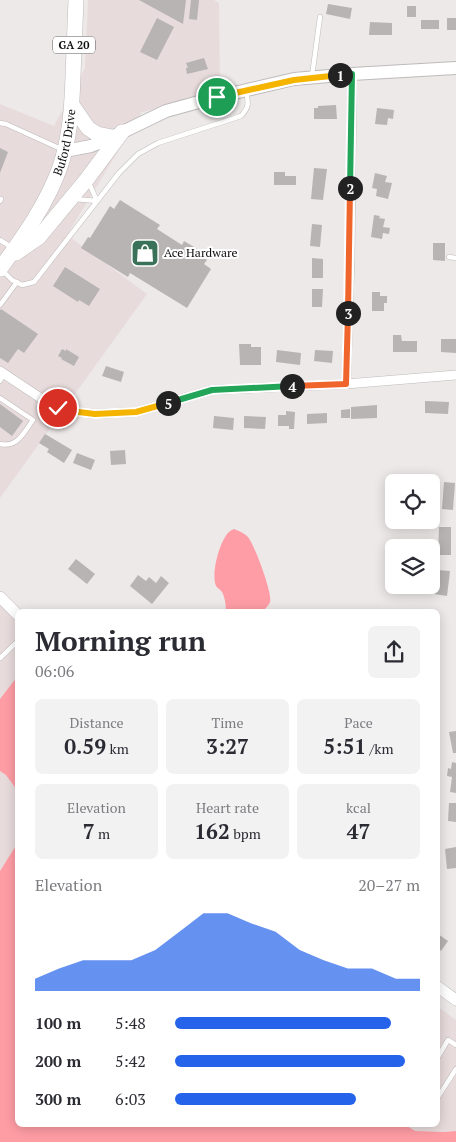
<!DOCTYPE html>
<meta charset="utf-8">
<style>
body{margin:0;font-family:"PT Serif",serif;background:#f2f2f3;color:#2b2b33;height:100vh;display:flex;flex-direction:column;font-size:19px;white-space:nowrap}
*{box-sizing:border-box;margin:0}
p{font-size:16px;color:#7c7c81}
.icon{flex:none;width:28px;height:28px;fill:none;stroke:currentColor;stroke-width:2;stroke-linecap:round;stroke-linejoin:round}
.map{position:relative;flex:1;overflow:hidden}
.sheet{position:absolute;left:15px;top:609px;width:425px;height:518px;display:flex;flex-direction:column;background:#fff;border-radius:8px;box-shadow:0 2px 12px #0003}
.sheet>*{flex:none}
.buttons{position:absolute;left:385px;top:474px;display:grid;gap:10px}
.buttons a{display:grid;place-items:center;width:55px;height:55px;border-radius:8px;background:#fff;box-shadow:0 2px 12px #0003;font-size:25px}
.pin{position:absolute;display:grid;place-items:center;width:42px;height:42px;color:#fff;margin:-21px;border:2px solid #fff;border-radius:50%;box-shadow:0 1px 5px #0007}
.km{position:absolute;width:25px;height:25px;margin:-12px;border-radius:50%;background:#222;color:#fff;font-size:14px;line-height:25px;text-align:center}
.round{display:grid;place-items:center;flex:none;width:52px;height:52px;border-radius:8px;background:#f2f2f3}
.head{display:flex;align-items:center;justify-content:space-between;height:85px;padding:0 20px}
h1{font-size:28px;font-weight:700;line-height:38px}
.metrics{display:grid;grid-template-columns:repeat(3,1fr);gap:8px;height:85px;padding:5px 20px}
.metrics div{display:grid;align-content:center;border-radius:8px;background:#f2f2f3;text-align:center}
.metrics b{font-size:21px;font-weight:700}
.metrics small{font-size:14px;font-weight:400}
.metrics p{font-size:14px}
.chart{height:140px;padding:10px 20px}
.chart p{display:flex;justify-content:space-between}
.chart svg{width:100%;height:90px;margin-top:5px;fill:#2563eb;opacity:.7}
ul{padding:0 20px;list-style:none;font-size:16px}
li{display:grid;grid-template-columns:80px 60px 1fr;align-items:center;height:38px}
li i{height:12px;border-radius:6px;background:#2563eb}
.map>svg:first-child{display:block}
.built{fill:#e8dbdc}
.forest{fill:#ff9da5}
.water{fill:#ff9da6}
.building{fill:#b8b4b4}
.lines{fill:none;stroke-linecap:round;stroke-linejoin:round}
.service-casing{stroke:#bebaba;stroke-width:5.5}
.minor-casing{stroke:#bebaba;stroke-width:10}
.tertiary-casing{stroke:#bebaba;stroke-width:12}
.secondary-casing{stroke:#bebaba;stroke-width:14}
.trunk-casing{stroke:#bebaba;stroke-width:16}
.service{stroke:#fff;stroke-width:4.5}
.minor{stroke:#fff;stroke-width:9}
.tertiary{stroke:#fff;stroke-width:11}
.secondary{stroke:#fff;stroke-width:12}
.trunk{stroke:#fff;stroke-width:15}
.split-1-casing{stroke:#fff;stroke-width:10}
.split-2-casing{stroke:#fff;stroke-width:10}
.split-3-casing{stroke:#fff;stroke-width:10}
.split-4-casing{stroke:#fff;stroke-width:10}
.split-5-casing{stroke:#fff;stroke-width:10}
.split-6-casing{stroke:#fff;stroke-width:10}
.split-1{stroke:#f5b400;stroke-width:6}
.split-2{stroke:#22a559;stroke-width:6}
.split-3{stroke:#f0652b;stroke-width:6}
.split-4{stroke:#f0652b;stroke-width:6}
.split-5{stroke:#22a559;stroke-width:6}
.split-6{stroke:#f5b400;stroke-width:6}
.labels{text-anchor:middle;stroke-width:4;stroke-linejoin:round;paint-order:stroke}
.shield{fill:#fff;stroke:#585656;stroke-width:1}
.shield-label{font-size:11px;font-weight:bold;fill:#100e0e}
.street-label{font-size:12px;fill:#100e0e;stroke:#fff}
.poi-label{font-size:12px;fill:#100e0e;stroke:#fff;text-anchor:start}
</style>
<div class="map">
<svg width="456" height="1142" viewBox="0 0 456 1142">
<rect width="100%" height="100%" fill="#eee9e9"/>
<g class="built">
<path d="M88 0H214L219 3 220 94 142 112 67 235 147 294 0 498V104L54 126 85 68Z"/>
<path d="M0 593 18 611 17 697 0 718Z"/>
<path d="M0 751 18 767 17 956 0 1028Z"/>
<path d="M438 1007 456 1020V1131L444 1132 415 1131 404 1124H438Z"/>
</g>
<g class="forest">
<path d="M17 677V790L6 775 0 771V699Z"/>
<path d="M17 844 18 1124H404L415 1131 444 1132 456 1131V1142H0V871Z"/>
</g>
<path class="water" d="M234 529C239 531 244 533 248 537 254 544 273 594 270 602 269 605 265 609 263 611H226C226 606 225 597 222 592 220 589 218 589 216 586 211 574 219 543 228 533 229 531 232 530 234 529Z"/>
<g class="building">
<path d="M139 0H186L183 24Z"/>
<path d="M191 0H199L197 20 189 19Z"/>
<path d="M328 4 352 8 350 19 326 14Z"/>
<rect x="407" y="6" width="9" height="11"/>
<path d="M157 18 174 27 157 60 140 52Z"/>
<rect x="447" y="18" width="9" height="12"/>
<rect x="421" y="20" width="18" height="9"/>
<path d="M370 22 392 23V35H369Z"/>
<path d="M204 58 208 69 187 74 186 68H188L186 63Z"/>
<path d="M336 105 337 119H314V108H318V106Z"/>
<path d="M377 108 394 110 393 119 388 118 387 125 375 124Z"/>
<path d="M0 148 8 152 0 173Z"/>
<path d="M314 168 327 169 323 200 311 199Z"/>
<path d="M274 172H285V176H296V185H274Z"/>
<path d="M375 173 387 176 385 182 392 183 388 199 376 196 377 189 372 188Z"/>
<path d="M120 200 160 225 157 229 182 245 184 241 201 251 199 255 207 260 204 264 211 269 187 308 130 273 128 277 81 248 88 237 90 238 110 206 114 209Z"/>
<path d="M374 215 380 216 379 218 385 219 383 227 390 228 389 234 383 233 382 239 371 237Z"/>
<path d="M312 224 322 225 320 247 310 246Z"/>
<path d="M433 243H445V261L433 260Z"/>
<path d="M312 258 323 259V278H312Z"/>
<path d="M65 267 100 289 89 306 79 300 78 302 53 286Z"/>
<path d="M312 289H323L322 307H312Z"/>
<path d="M372 292H380V296H387V303H384V311H372Z"/>
<path d="M1 309 38 334 24 353 18 349 8 363 0 358V310Z"/>
<path d="M393 335H401L402 341H417V352H393Z"/>
<path d="M441 339H456V353L441 352Z"/>
<path d="M239 344H251V347H261V365H240Z"/>
<path d="M62 349 66 351V349L79 357 74 366 61 359 62 358 58 356Z"/>
<path d="M277 350 301 353 300 365 276 362Z"/>
<path d="M315 350 333 351 332 363 314 361Z"/>
<path d="M106 366 124 372 121 382 102 376Z"/>
<path d="M425 401 449 402 448 414 425 413Z"/>
<path d="M0 404 23 421 12 436 0 427Z"/>
<path d="M377 405V418L351 419V407Z"/>
<path d="M350 409V418H341V410Z"/>
<path d="M286 411 295 412 294 429H289V426H278V415H286Z"/>
<path d="M327 413V423L307 424V414Z"/>
<path d="M214 416 234 418 233 430 213 428Z"/>
<path d="M244 416 266 417 265 429 244 428Z"/>
<path d="M45 434 72 450 64 463 47 452 49 449 39 443Z"/>
<path d="M125 450 126 464 111 465 110 451Z"/>
<path d="M77 453 95 460 91 470 73 463Z"/>
<path d="M444 482 455 483 453 510 442 509Z"/>
<path d="M439 527H451V555H438Z"/>
<path d="M76 559 95 574 87 584 68 569Z"/>
<path d="M437 570 450 571 447 596 434 594Z"/>
<path d="M138 575 146 581 149 577 156 583 161 576 169 583 152 604 130 586Z"/>
<path d="M456 731V753H453L449 732Z"/>
<path d="M452 762 456 763V793L450 792 452 777 447 776 448 768 451 769Z"/>
<path d="M449 803H456V822L448 821Z"/>
<path d="M456 847V868L447 869 445 849Z"/>
<path d="M438 934 448 941 441 951 438 948Z"/>
</g>
<g class="lines">
<defs>
<g id="service">
<path d="M312 76 320 17"/>
<path d="M0 123 6 124 61 149"/>
<path d="M75 199 97 201 89 183"/>
<path d="M0 201 1 199"/>
<path d="M0 240 11 247"/>
<path d="M449 257 456 258"/>
<path d="M3 271 12 280 22 285 34 282 119 173 138 154 158 143 241 116C250 107 248 102 246 90"/>
<path d="M0 305 17 282"/>
<path d="M0 381 4 374"/>
<path d="M0 398 33 420C24 432 18 448 0 444"/>
<path d="M0 658 18 641"/>
<path d="M438 1057 448 1040 456 1045"/>
<path d="M438 1097 456 1069"/>
</g>
<g id="minor">
<path d="M0 371 39 397 58 408 70 411 95 414 136 412 212 390 346 384 456 375"/>
<path d="M346 384 350 255 352 74"/>
</g>
<g id="tertiary">
<path d="M0 597 18 615"/>
<path d="M438 987 456 1000"/>
</g>
<path id="secondary" d="M65 151 91 146 104 141 166 111 217 97 294 79 352 74 456 68"/>
<g id="trunk">
<path d="M72 105 88 128 97 134 112 137"/>
<path d="M16 253 39 237 87 179 122 132"/>
<path id="s1" d="M0 269C23 237 47 204 60 167 70 138 72 107 73 76 74 51 75 25 76 0"/>
</g>
</defs>
<use href="#service" class="service-casing"/>
<use href="#minor" class="minor-casing"/>
<use href="#tertiary" class="tertiary-casing"/>
<use href="#secondary" class="secondary-casing"/>
<use href="#trunk" class="trunk-casing"/>
<use href="#service" class="service"/>
<use href="#minor" class="minor"/>
<use href="#tertiary" class="tertiary"/>
<use href="#secondary" class="secondary"/>
<use href="#trunk" class="trunk"/>
</g>
<g class="lines">
<defs>
<path id="split-1" d="M217 97 294 80 340 75"/>
<path id="split-2" d="M340 75 352 74 350 188"/>
<path id="split-3" d="M348 313 350 188"/>
<path id="split-4" d="M292 386 346 384 348 313"/>
<path id="split-5" d="M168 403 212 390 292 386"/>
<path id="split-6" d="M58 408 70 411 95 414 136 412 168 403"/>
</defs>
<use href="#split-1" class="split-1-casing"/>
<use href="#split-2" class="split-2-casing"/>
<use href="#split-3" class="split-3-casing"/>
<use href="#split-4" class="split-4-casing"/>
<use href="#split-5" class="split-5-casing"/>
<use href="#split-6" class="split-6-casing"/>
<use href="#split-1" class="split-1"/>
<use href="#split-2" class="split-2"/>
<use href="#split-3" class="split-3"/>
<use href="#split-4" class="split-4"/>
<use href="#split-5" class="split-5"/>
<use href="#split-6" class="split-6"/>
</g>
<defs>
<symbol id="shop-square" viewBox="-11 -11 22 22"><rect x="-9" y="-9" width="18" height="18" rx="4" fill="#397159" stroke="#fff"/><path d="M-5-2.5h2.3a2.7 3.5 0 0 1 5.4 0H5L5.5 6h-11ZM-1.5-2.5h3a1.5 2.3 0 0 0-3 0Z" fill="#fff"/></symbol>
</defs>
<g fill-rule="evenodd">
<use href="#shop-square" x="129" y="237" width="32" height="32"/>
</g>
<g class="labels">
<rect class="shield" x="53" y="36.5" width="42" height="17" rx="4"/>
<g class="shield-label">
<text x="74" y="49">GA 20</text>
</g>
<g class="street-label">
<text dy="4" stroke="none"><textPath href="#s1" startOffset="144">Buford Drive</textPath></text>
</g>
<g class="poi-label">
<text x="164" y="257">Ace Hardware</text>
</g>
</g>
</svg>
<div class="buttons">
<a><svg class="icon" aria-label="locate" viewBox="0 0 24 24"><circle cx="12" cy="12" r="6"/><path d="M12 2v4M12 18v4M2 12h4M18 12h4"/></svg></a>
<a><svg class="icon" aria-label="layers" viewBox="0 0 24 24"><path d="M12 4l9 5-9 5-9-5zM3 14l9 5 9-5"/></svg></a>
</div>
<div class="pin" style="left:217px;top:97px;background:#1e9e55"><svg class="icon" aria-label="arrive" viewBox="0 0 24 24"><path d="M6 21V4h12l-3 4 3 4H6"/></svg></div>
<div class="pin" style="left:58px;top:408px;background:#d93025"><svg class="icon" aria-label="check" viewBox="0 0 24 24"><path d="M5 12l5 5 9-10"/></svg></div>
<b class="km" style="left:340px;top:75px">1</b>
<b class="km" style="left:350px;top:188px">2</b>
<b class="km" style="left:348px;top:313px">3</b>
<b class="km" style="left:292px;top:386px">4</b>
<b class="km" style="left:168px;top:403px">5</b>
<section class="sheet">
<div class="head"><div><h1>Morning run</h1><p>06:06</p></div><a class="round"><svg class="icon" aria-label="share" viewBox="0 0 24 24"><path d="M12 15V3M7 8l5-5 5 5M5 13v7h14v-7"/></svg></a></div>
<div class="metrics">
<div><p>Distance</p><b>0.59<small> km</small></b></div>
<div><p>Time</p><b>3:27</b></div>
<div><p>Pace</p><b>5:51<small> /km</small></b></div>
</div>
<div class="metrics">
<div><p>Elevation</p><b>7<small> m</small></b></div>
<div><p>Heart rate</p><b>162<small> bpm</small></b></div>
<div><p>kcal</p><b>47</b></div>
</div>
<div class="chart"><p><span>Elevation</span>20–27 m</p>
<svg viewBox="0 0 160 44" preserveAspectRatio="none"><path d="M0 44V38L10 33L20 29L30 29L40 29L50 24L60 15L70 6L80 6L90 11L100 15L110 24L120 29L130 33L140 33L150 38L160 38V44z"/></svg>
</div>
<ul>
<li><b>100 m</b>5:48<i style="width:88%"></i></li>
<li><b>200 m</b>5:42<i style="width:94%"></i></li>
<li><b>300 m</b>6:03<i style="width:74%"></i></li>
</ul>
</section>
</div>
